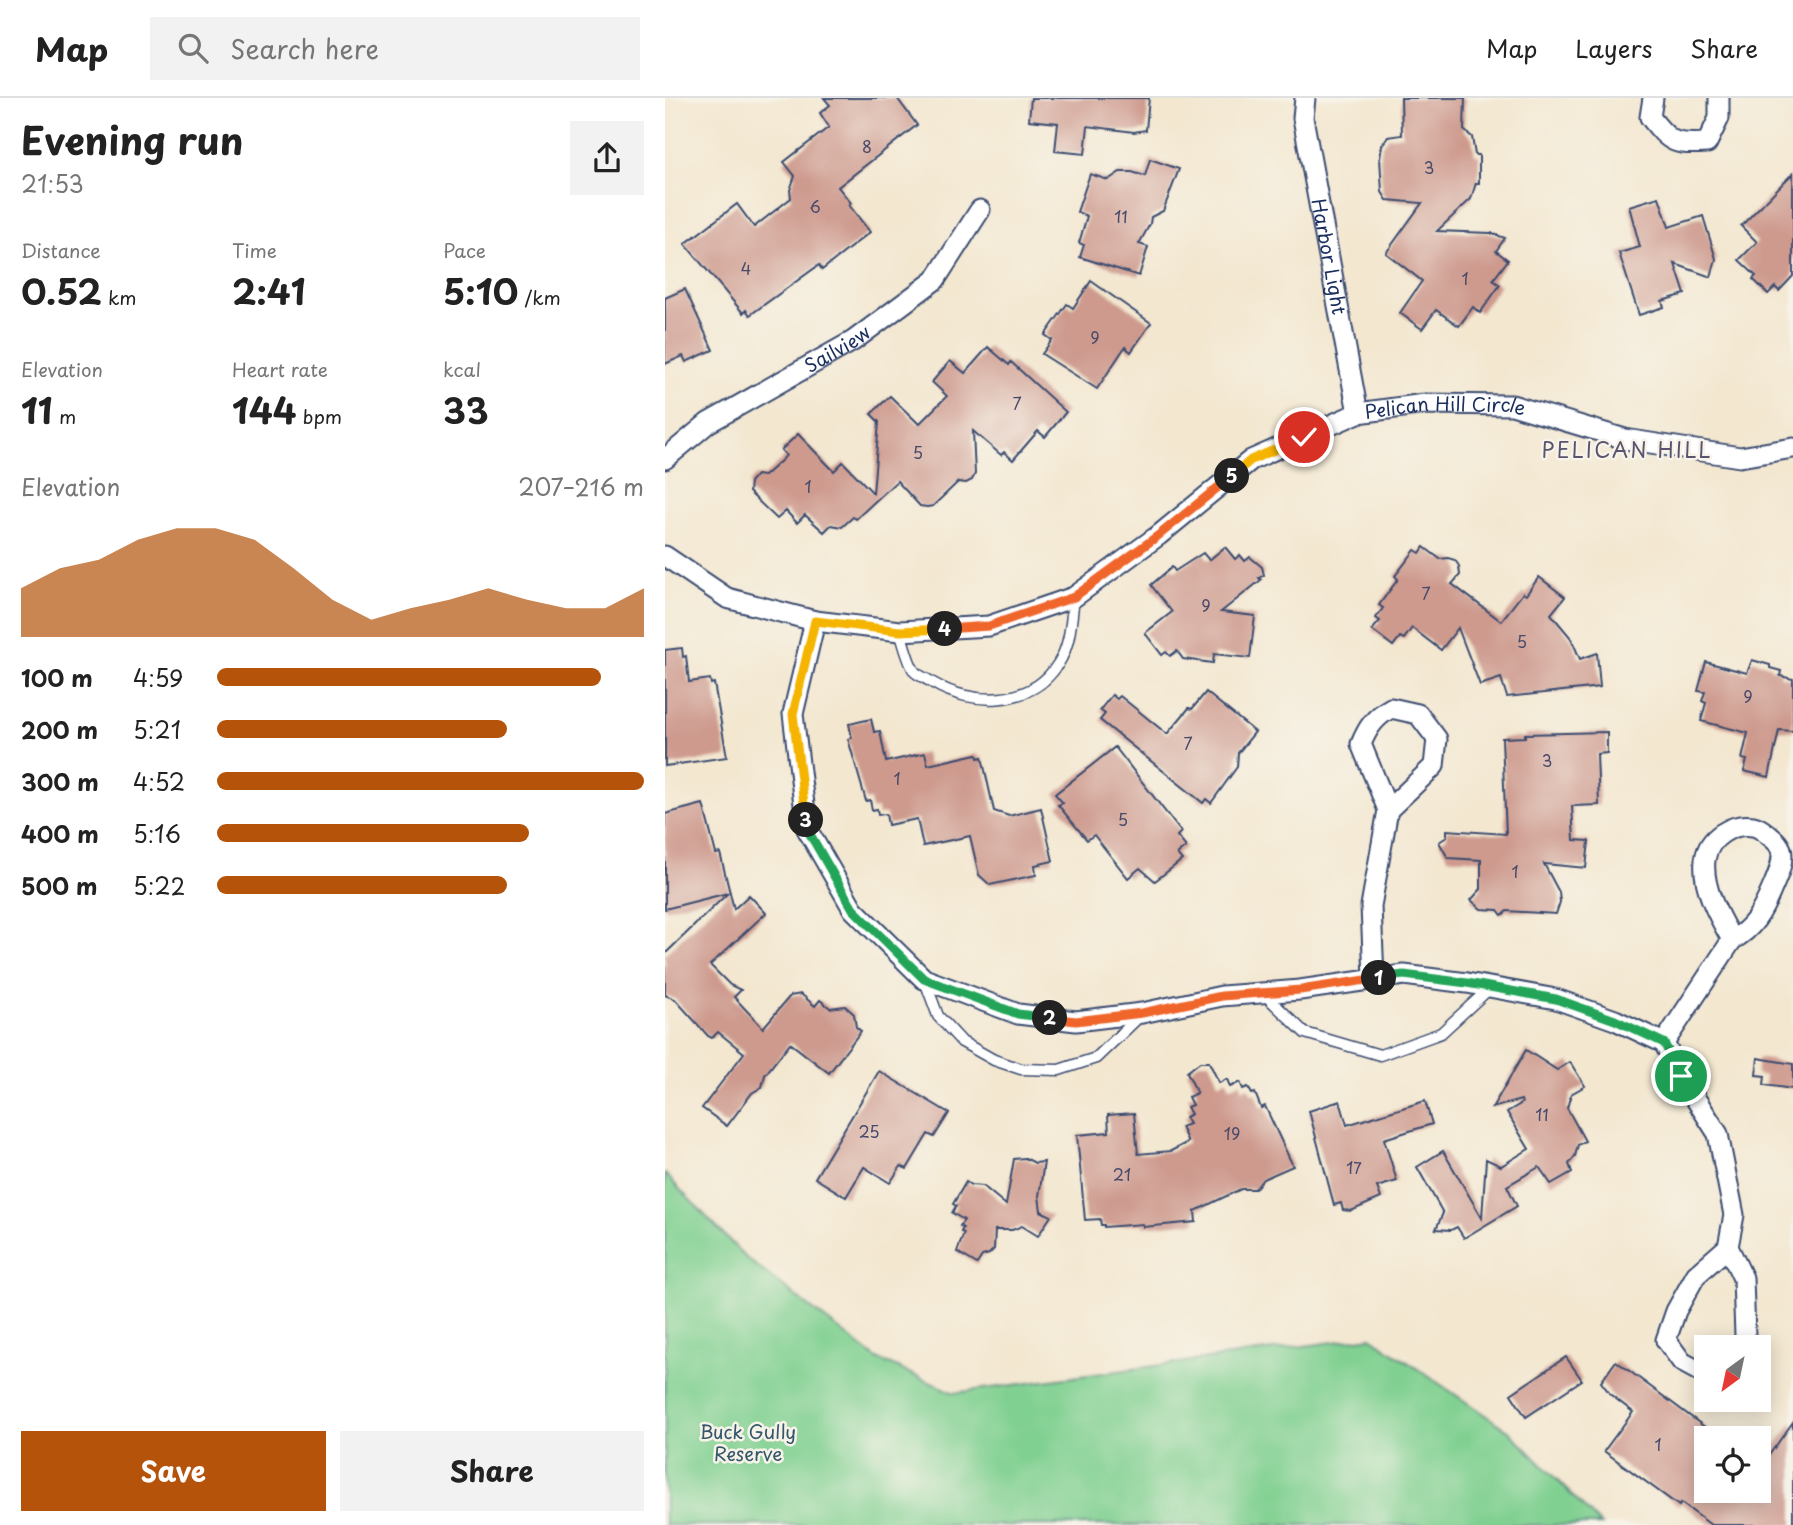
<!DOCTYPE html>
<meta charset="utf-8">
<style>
body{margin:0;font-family:"Playpen Sans",sans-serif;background:#f2f2f2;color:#222;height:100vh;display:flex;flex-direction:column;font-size:26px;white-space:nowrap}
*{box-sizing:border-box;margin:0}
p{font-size:23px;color:#767676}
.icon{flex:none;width:38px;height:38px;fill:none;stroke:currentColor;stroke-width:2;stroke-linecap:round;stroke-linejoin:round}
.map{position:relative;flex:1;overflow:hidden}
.side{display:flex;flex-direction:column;background:#fff;width:665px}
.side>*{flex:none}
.needle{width:46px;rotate:213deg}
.buttons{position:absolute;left:1029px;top:1237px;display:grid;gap:14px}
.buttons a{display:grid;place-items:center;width:77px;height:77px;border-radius:0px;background:#fff;box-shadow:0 4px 18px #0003;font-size:35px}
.pin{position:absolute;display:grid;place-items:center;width:60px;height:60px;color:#fff;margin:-30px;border:4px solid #fff;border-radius:50%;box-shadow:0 2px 7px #0007}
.km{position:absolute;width:35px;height:35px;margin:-18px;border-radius:50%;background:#222;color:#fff;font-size:19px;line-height:35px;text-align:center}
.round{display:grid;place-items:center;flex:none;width:74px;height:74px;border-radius:0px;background:#f2f2f2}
.overview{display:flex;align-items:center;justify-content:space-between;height:119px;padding:0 21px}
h1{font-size:38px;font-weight:700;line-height:52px}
.metrics{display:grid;grid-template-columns:repeat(3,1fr);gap:10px;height:119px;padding:7px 21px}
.metrics div{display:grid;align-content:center}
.metrics b{font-size:35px;font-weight:700}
.metrics small{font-size:19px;font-weight:400}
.metrics p{font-size:19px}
.chart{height:196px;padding:14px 21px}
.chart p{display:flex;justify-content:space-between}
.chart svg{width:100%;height:126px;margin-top:7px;fill:#b45309;opacity:.7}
.primary-button{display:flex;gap:14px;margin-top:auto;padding:14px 21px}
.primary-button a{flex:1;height:80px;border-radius:0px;background:#b45309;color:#fff;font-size:28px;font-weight:700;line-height:80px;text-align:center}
.primary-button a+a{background:#f2f2f2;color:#222}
ul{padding:0 21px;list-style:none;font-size:23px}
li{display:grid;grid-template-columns:112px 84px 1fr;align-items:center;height:52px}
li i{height:18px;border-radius:9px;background:#b45309}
header{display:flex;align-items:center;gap:42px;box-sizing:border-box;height:98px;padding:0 35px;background:#fff;border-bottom:2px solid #e0e0e0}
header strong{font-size:33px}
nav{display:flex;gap:38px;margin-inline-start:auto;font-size:24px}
.search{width:490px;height:63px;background:#f2f2f2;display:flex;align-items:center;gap:18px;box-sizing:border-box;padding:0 24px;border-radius:0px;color:#767676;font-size:26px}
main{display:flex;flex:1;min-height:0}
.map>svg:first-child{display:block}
.green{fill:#80d091;stroke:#4e8078;stroke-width:2}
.building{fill:#ce9a8e}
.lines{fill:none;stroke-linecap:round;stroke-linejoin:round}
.service-casing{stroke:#3b4b6f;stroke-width:13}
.minor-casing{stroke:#3b4b6f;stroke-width:23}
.service{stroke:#fff;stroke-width:10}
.minor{stroke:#fff;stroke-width:19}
.split-1-casing{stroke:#fff;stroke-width:14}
.split-2-casing{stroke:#fff;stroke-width:14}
.split-3-casing{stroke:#fff;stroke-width:14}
.split-4-casing{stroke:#fff;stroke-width:14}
.split-5-casing{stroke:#fff;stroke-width:14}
.split-6-casing{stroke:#fff;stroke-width:14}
.split-1{stroke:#22a559;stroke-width:9}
.split-2{stroke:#f0652b;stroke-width:9}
.split-3{stroke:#22a559;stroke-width:9}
.split-4{stroke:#f5b400;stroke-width:9}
.split-5{stroke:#f0652b;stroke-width:9}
.split-6{stroke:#f5b400;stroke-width:9}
.labels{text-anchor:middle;stroke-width:5;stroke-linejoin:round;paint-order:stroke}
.number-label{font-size:16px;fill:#484a6a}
.street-label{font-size:19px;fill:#1b2f5e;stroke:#f7f3e8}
.park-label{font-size:19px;fill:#34576b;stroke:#f7f3e8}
.neighbourhood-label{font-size:21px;letter-spacing:2px;fill:#5a546f;stroke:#f7f3e8}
</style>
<header>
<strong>Map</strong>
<div class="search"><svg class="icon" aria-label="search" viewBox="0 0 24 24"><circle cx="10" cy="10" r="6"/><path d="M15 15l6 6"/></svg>Search here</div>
<nav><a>Map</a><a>Layers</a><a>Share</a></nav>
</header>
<main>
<section class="side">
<div class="overview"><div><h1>Evening run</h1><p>21:53</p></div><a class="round"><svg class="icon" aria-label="share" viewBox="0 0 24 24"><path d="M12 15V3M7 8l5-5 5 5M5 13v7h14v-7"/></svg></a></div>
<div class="metrics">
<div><p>Distance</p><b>0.52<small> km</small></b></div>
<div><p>Time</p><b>2:41</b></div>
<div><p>Pace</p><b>5:10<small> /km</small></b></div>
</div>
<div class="metrics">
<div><p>Elevation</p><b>11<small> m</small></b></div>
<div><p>Heart rate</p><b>144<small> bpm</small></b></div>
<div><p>kcal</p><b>33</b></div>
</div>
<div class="chart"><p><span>Elevation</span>207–216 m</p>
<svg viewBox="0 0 160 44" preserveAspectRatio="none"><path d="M0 44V27L10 20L20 17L30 10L40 6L50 6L60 10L70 20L80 31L90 38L100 34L110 31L120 27L130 31L140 34L150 34L160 27V44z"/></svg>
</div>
<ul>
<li><b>100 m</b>4:59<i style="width:90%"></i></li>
<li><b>200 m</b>5:21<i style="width:68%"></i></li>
<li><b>300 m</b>4:52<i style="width:100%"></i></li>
<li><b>400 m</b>5:16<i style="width:73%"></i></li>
<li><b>500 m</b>5:22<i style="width:68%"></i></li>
</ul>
<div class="primary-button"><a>Save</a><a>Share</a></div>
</section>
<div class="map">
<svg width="1128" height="1427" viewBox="0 0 1128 1427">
<rect width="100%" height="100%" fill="#f7f3e8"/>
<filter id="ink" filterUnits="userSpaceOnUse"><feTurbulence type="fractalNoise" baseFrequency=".0143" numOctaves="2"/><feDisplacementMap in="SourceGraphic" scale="14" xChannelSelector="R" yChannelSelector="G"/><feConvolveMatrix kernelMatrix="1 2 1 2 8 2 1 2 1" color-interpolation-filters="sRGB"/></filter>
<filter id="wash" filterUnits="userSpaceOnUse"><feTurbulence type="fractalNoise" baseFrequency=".00686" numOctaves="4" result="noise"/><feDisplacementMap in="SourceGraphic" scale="28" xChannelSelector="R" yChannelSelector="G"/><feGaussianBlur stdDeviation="1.57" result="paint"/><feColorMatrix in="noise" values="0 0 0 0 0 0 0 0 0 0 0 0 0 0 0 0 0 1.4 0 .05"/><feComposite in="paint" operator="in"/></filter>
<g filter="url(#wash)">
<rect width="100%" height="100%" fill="#f3e7d0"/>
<path class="green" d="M0 1076 81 1160 212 1261 289 1295 706 1239 845 1334 936 1427H0Z"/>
<g id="blocks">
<g class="building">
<path d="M159 0H232L252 27 173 89 186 105 184 107 205 134 157 172 154 167 85 217 81 212 78 215 20 146 72 106 89 129 126 100 125 92 130 78 119 64 164 29 155 15 165 7Z"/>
<path d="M366 0H484L481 32 469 34 423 28 420 56 390 53 393 25 364 22Z"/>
<path d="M736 0H800L799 32 807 39 810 57H814V85H811L806 101 772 133 826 135 840 140 831 153 843 162 828 182 835 187 815 215 808 209 794 228 771 212 757 231 735 215 757 183 721 155 757 105 722 102 717 94 715 60 717 47 723 39 737 37Z"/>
<path d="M485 61 514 71 498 113 486 119 485 126 474 146 483 149 474 178 415 159 419 147 414 145 422 118 412 114 425 76 443 82 455 74H467L480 78Z"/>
<path d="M1128 75V178L1114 193 1110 189 1103 196 1088 181 1091 178 1074 162 1092 144 1076 128Z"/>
<path d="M994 99 1004 129 1038 118 1051 161 1046 179 1010 166 1020 196 997 203 999 209 974 217 954 155 975 149 964 108Z"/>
<path d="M426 183 486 225 466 254 460 249 432 291 377 256 387 242 380 237 402 206 408 210Z"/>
<path d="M20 191 48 252 21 264 18 258 0 266V200Z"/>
<path d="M323 249 344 267 346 264 401 314 380 339 373 333 348 362 339 354 336 357 308 333 310 376 307 382 301 385 293 384 268 408 262 409 255 408 232 383 191 421 188 419 177 429 166 427 159 434 140 417 132 425 121 413 112 421 84 394 85 384 91 377 99 378 118 361 121 357 116 352 133 336 169 373 178 364 208 395 214 324 206 316 225 298 254 326 282 298 267 284 285 263 300 275Z"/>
<path d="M560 449 570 461 575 457 580 463 585 459 597 469 599 477 594 480 596 482 556 514 590 518 585 560 549 556 548 565 518 561 512 553 505 558 501 554 497 557 480 535 507 514 486 487 507 469 510 473 538 455 544 462Z"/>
<path d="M759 449 775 461 783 460 790 462 794 468 795 477 787 486 836 523 858 495 861 497 874 479 900 499 886 516 906 540 915 561 932 555 935 589 842 599 836 580 815 587 793 530 776 552 747 530 739 541 735 539 728 548 707 532 715 523 711 520 718 510 714 507 733 481 730 478 750 452 755 455Z"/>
<path d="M17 550 18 559 21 558 24 584 45 581 46 586 49 585 62 659 0 668V552Z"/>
<path d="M1087 562 1105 567V570L1116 573 1115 578 1128 581V633L1114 632 1104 679 1079 673 1082 662 1077 661 1083 635 1036 623 1041 605 1037 603 1040 594 1033 593 1041 564 1082 575Z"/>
<path d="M541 594 590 634 573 655 572 669 546 705 541 701 538 705 435 622 440 616 435 612 447 597 452 601 455 598 502 636 524 610 527 611Z"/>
<path d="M206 621 209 634 215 633 221 664 260 655 263 667 312 656 313 660 317 659 329 713 344 718 376 710 388 763 370 767 371 777 325 787 314 777 305 738 258 748 252 721 223 727 221 716 213 717 212 711 207 712 205 702 201 703 183 641 187 640 184 626Z"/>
<path d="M942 634V655L932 656 934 707 907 708 909 742 924 743 921 770 879 766 894 794 895 804 891 816 842 813 837 817 833 812 816 811 806 802 816 791V762L783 760 774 744 782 739V732L841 736 837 640 860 639V636Z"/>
<path d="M450 649 516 734 512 738 521 749 512 756 517 762 490 783 475 770 463 780 429 737 422 742 393 707 398 705 390 696Z"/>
<path d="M38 706 51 756 55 755 69 811 84 797 101 815 45 867 65 887 76 892 69 899 98 930 125 898 136 896 150 908 155 902 165 910 180 908 189 916 191 929 196 933 164 975 125 945 100 977 97 989 87 995 62 1028 37 1010 79 955 53 934 47 940 43 938 10 901 0 897V856L63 795 0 811V716Z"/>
<path d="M861 952 892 972 905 964 920 988 906 996 902 1010 920 1043 913 1047 910 1058 904 1066 907 1074 886 1086 874 1069 842 1088 852 1108 799 1140 792 1129 786 1132 771 1131 778 1115 752 1069 778 1053 817 1120 821 1061 836 1068 864 1051 842 1014 857 1005 856 1002 827 1010Z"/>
<path d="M1093 960 1128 966V991L1099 987 1100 978 1091 977Z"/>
<path d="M535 964H544L554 985 562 981 565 989 575 984 578 991 583 989 587 996 590 995 596 1010 600 1008 628 1068 598 1081 590 1091H576L530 1113 531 1124 478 1129V1126L439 1129V1127H436L435 1121 420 1122 412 1037 444 1034 443 1017 469 1015 473 1056 506 1053 523 1044 516 1029 524 1026 520 1019 526 1016 522 1009 527 1007 523 999 532 995 522 974Z"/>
<path d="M214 973 284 1015 269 1039 263 1036 242 1071 236 1068 225 1085 199 1069 181 1099 150 1080Z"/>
<path d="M675 1003 682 1027 760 1003 767 1026 719 1041 732 1083 712 1089 716 1100 686 1113 678 1112 676 1105 669 1107 644 1013Z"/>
<path d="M360 1060 370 1065 379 1064 374 1098 376 1113 386 1118 373 1138 357 1128 347 1132H330L329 1151 324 1156 317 1158 312 1166 292 1154 299 1135 296 1134 298 1130 295 1128 299 1122 287 1115 291 1108 288 1106 301 1084 306 1087 318 1088 341 1107 349 1061Z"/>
<path d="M901 1259 917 1282 861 1319 846 1296Z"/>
<path d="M951 1263 1041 1330V1393H1094V1371L1128 1324V1427H1046L1016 1405 1014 1408 939 1353 968 1314 946 1297 936 1284Z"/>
</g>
</g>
</g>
<g filter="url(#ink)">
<use href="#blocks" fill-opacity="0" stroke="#3b4b6f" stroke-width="2"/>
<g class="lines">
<defs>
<g id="service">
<path d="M235 533C238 543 244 567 250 574 254 578 263 581 268 585 307 608 366 609 393 566 406 546 406 522 409 499"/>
<path d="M260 883 273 918 297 944 329 962 356 971 394 972 431 960 475 918"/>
<path d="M598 895 640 935 715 957 776 935 825 890"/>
</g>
<g id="minor">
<path id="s1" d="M640 0 638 20 693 315"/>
<path d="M988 0 985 19C1005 45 1009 47 1042 45L1054 20V0"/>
<path id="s2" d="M0 361 43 325 188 243 270 182 315 112"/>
<path id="s3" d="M0 458 62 500 150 523 235 533 324 528 409 499 494 437 586 362 693 315 760 306 847 307 960 341 1075 359 1128 350"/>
<path d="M150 523 128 616 142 731 188 811 259 881 353 916 411 923 477 915 557 898 635 892 739 877 802 885 891 901 950 922 999 945 1016 978 1053 1036 1069 1117 1063 1149 1078 1180 1080 1238 1077 1250"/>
<path d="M709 880 706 808 723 712 696 646C703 629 710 619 726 610L753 616 772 641 769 668 723 712"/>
<path d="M999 945 1067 842C1088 831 1097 814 1106 793 1111 781 1120 764 1116 751 1114 746 1110 742 1106 739 1101 735 1095 729 1088 728 1067 725 1043 739 1040 762 1037 790 1054 819 1067 842"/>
<path d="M1041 1277 1017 1264 1001 1242 1011 1213 1031 1177 1063 1149"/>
</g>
</defs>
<use href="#service" class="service-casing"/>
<use href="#minor" class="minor-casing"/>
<use href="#service" class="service"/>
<use href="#minor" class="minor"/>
</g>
</g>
<g class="lines" filter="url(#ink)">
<defs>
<path id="split-1" d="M714 880 739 877 802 885 891 901 950 922 999 945 1016 978"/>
<path id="split-2" d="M385 920 411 923 477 915 557 898 635 892 714 880"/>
<path id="split-3" d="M141 722 142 731 188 811 259 881 353 916 385 920"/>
<path id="split-4" d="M141 722 128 616 150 523 235 533 280 531"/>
<path id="split-5" d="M280 531 324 528 409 499 494 437 567 378"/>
<path id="split-6" d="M567 378 586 362 639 339"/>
</defs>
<use href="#split-1" class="split-1-casing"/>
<use href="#split-2" class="split-2-casing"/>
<use href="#split-3" class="split-3-casing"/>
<use href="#split-4" class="split-4-casing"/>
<use href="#split-5" class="split-5-casing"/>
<use href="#split-6" class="split-6-casing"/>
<use href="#split-1" class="split-1"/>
<use href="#split-2" class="split-2"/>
<use href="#split-3" class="split-3"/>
<use href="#split-4" class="split-4"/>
<use href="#split-5" class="split-5"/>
<use href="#split-6" class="split-6"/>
</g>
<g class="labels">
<g class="number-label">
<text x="202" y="55">8</text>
<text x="764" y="76">3</text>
<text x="150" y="115">6</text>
<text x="456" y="125">11</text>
<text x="81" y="177">4</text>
<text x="800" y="187">1</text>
<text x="430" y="246">9</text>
<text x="352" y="312">7</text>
<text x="253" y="361">5</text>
<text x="143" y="395">1</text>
<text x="761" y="502">7</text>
<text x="541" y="514">9</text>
<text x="857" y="550">5</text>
<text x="1083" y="605">9</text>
<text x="523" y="652">7</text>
<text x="882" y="669">3</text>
<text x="232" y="687">1</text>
<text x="458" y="728">5</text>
<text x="850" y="780">1</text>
<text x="877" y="1023">11</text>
<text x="204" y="1040">25</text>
<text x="567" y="1042">19</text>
<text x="689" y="1076">17</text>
<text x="457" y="1083">21</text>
<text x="993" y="1353">1</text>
</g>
<g class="street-label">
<text dy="7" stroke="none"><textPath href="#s1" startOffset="161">Harbor Light</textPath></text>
<text dy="7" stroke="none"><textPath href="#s2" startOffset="205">Sailview</textPath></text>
<text dy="7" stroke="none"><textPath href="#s3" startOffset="859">Pelican Hill Circle</textPath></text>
</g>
<g class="park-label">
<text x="83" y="1341">Buck Gully<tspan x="83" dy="22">Reserve</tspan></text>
</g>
<g class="neighbourhood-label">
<text x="962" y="360">PELICAN HILL</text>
</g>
</g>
</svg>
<div class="buttons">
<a><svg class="needle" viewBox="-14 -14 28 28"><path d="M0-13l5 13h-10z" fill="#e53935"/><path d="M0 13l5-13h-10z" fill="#767676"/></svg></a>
<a><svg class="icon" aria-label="locate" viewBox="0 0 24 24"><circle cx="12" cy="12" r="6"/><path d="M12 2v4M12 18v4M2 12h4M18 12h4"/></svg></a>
</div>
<div class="pin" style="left:1016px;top:978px;background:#1e9e55"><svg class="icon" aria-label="arrive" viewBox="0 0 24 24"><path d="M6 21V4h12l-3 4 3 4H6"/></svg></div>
<div class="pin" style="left:639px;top:339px;background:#d93025"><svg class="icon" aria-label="check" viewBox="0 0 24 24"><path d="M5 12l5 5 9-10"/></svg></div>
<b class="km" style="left:714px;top:880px">1</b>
<b class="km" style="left:385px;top:920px">2</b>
<b class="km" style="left:141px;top:722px">3</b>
<b class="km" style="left:280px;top:531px">4</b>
<b class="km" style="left:567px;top:378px">5</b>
</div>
</main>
